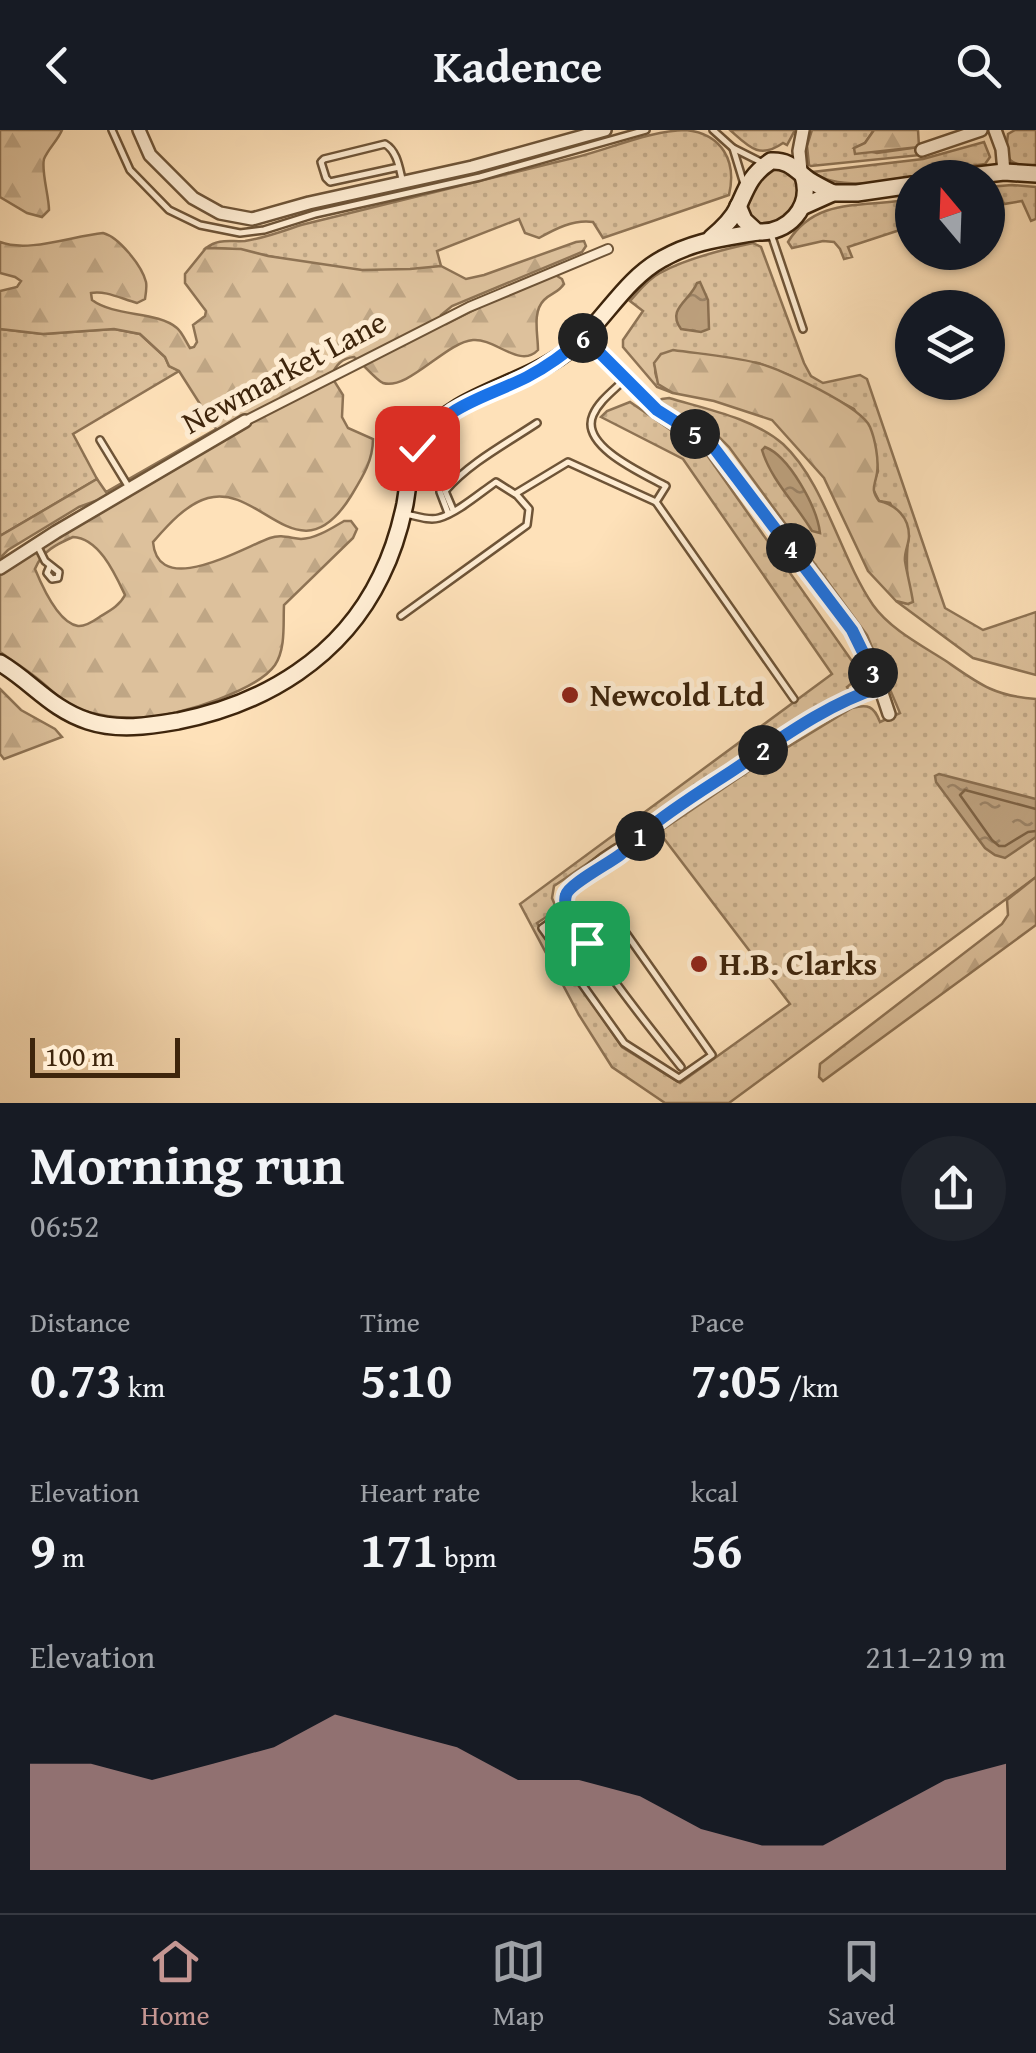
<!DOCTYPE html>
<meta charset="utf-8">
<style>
body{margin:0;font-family:"Gentium Book Plus",serif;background:#20242c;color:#f1f3f6;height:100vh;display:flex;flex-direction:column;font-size:38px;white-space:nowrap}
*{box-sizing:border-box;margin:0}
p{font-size:32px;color:#9ea1a6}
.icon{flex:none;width:55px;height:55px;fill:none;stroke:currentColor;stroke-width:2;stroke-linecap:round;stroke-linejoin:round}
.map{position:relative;height:973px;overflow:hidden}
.sheet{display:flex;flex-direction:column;background:#171b24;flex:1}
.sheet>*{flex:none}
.needle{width:65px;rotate:341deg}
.controls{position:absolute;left:895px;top:30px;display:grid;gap:20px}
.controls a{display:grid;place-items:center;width:110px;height:110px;border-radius:50%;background:#171b24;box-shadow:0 2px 8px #0004;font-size:50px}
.scale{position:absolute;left:30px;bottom:25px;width:150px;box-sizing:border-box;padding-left:10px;border:5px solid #3e250c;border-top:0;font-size:28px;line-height:35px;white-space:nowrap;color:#3e250c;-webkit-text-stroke:8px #feecd2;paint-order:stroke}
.pin{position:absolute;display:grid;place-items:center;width:85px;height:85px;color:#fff;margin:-42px;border-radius:20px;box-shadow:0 5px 15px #0006}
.km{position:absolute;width:50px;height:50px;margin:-25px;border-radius:50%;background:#222;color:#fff;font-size:28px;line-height:50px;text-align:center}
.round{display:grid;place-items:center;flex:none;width:105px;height:105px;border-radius:52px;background:#20242c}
.overview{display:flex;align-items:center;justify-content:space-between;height:170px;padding:0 30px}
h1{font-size:55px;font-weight:700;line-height:75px}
.stats{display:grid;grid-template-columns:repeat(3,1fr);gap:15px;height:170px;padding:10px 30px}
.stats div{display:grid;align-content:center}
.stats b{font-size:50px;font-weight:700}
.stats small{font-size:28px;font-weight:400}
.stats p{font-size:28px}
.chart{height:280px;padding:20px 30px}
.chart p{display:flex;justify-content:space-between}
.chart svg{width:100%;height:180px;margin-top:10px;fill:#c59692;opacity:.7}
header{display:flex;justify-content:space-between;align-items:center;height:130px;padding:0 30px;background:#171b24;font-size:45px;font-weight:700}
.dock{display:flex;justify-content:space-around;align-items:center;height:140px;border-top:2px solid #363941;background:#171b24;font-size:28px;color:#9ea1a6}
.dock a{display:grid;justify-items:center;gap:5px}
.dock .on{color:#c59692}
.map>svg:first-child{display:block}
.grass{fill:url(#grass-dots);stroke:#8e7354;stroke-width:2.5}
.forest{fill:url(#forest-firs);stroke:#8e7354;stroke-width:2.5;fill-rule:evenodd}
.water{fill:url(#water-ripples);stroke:#8a6f50;stroke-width:2.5}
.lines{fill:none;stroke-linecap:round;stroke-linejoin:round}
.shore{stroke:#7e6345;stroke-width:2.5}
.service-casing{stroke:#6e5437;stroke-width:10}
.pedestrian-casing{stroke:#6e5437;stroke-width:12}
.minor-casing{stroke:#6e5437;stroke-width:16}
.secondary-casing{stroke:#3e250c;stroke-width:20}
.service{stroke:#feecd2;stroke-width:5}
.pedestrian{stroke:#feecd2;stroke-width:8}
.minor{stroke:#feecd2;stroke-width:11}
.secondary{stroke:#feecd2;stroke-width:15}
.route-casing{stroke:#fff;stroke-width:20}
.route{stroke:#1a73e8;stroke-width:12}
.poi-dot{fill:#8f2418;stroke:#feecd2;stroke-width:4}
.labels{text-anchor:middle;stroke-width:10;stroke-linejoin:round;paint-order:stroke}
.street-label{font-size:32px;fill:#3e250c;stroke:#feecd2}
.poi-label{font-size:32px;font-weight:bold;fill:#3e250c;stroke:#feecd2;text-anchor:start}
</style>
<header><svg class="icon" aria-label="back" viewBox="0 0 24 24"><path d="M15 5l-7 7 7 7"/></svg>Kadence<svg class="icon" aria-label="search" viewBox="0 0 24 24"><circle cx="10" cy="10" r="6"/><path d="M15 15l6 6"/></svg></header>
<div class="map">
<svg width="1036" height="973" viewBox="0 0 1036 973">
<defs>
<pattern id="grass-dots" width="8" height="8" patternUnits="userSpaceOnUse" patternTransform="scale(2.5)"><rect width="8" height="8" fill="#ddc19c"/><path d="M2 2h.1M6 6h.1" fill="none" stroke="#bfa685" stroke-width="1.8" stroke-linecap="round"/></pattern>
<pattern id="forest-firs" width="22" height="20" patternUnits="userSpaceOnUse" patternTransform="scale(2.5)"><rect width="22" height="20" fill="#ddc19c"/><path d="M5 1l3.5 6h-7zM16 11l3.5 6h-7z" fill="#bfa685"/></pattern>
<pattern id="water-ripples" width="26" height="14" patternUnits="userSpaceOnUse" patternTransform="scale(2.5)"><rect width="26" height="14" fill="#bda17e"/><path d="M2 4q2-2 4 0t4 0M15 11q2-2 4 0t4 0" fill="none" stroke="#9b8366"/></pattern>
</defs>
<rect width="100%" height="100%" fill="#fee1b9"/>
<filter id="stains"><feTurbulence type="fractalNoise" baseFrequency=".002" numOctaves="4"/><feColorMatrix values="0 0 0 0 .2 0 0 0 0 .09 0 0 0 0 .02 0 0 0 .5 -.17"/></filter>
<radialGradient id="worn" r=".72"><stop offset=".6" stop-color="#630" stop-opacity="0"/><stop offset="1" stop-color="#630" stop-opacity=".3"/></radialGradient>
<g class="grass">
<path d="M686 0C722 4 737 31 729 65L603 108 593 92C574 89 555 99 539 108L525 103 519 89 437 121 441 136C386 148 323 137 268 126 247 122 228 117 206 118 219 108 230 112 245 111 265 108 283 101 301 95 392 73 483 50 573 28 611 19 647 1 686 0Z"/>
<path d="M730 0H795L787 15 783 13C759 30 748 16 730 0Z"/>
<path d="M812 0H874L865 13 855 18 877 23 919 17 921 25 811 36 809 35 807 16Z"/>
<path d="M1015 0H1036V36C1009 36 1004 31 1008 4Z"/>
<path d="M984 12 990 27 985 34C939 39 849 70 813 42L923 29Z"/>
<path d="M777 38H784L802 52C793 78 788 96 756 93 736 71 757 51 777 38Z"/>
<path d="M1012 55 1036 57V89L1031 91 1022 71 1004 74 1001 67 988 72V57Z"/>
<path d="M912 69V96L848 117 852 127 844 129 840 119 834 112 823 111 792 118 788 112C816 66 865 78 912 69Z"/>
<path d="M753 113 761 117 804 233 811 246 823 253 860 245 867 249 945 478 983 500 1036 482V545L973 528 896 471 908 474C909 450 904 429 909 406L890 373 879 371 872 357 878 341 875 317 854 279 791 246 758 233 661 224C650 239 655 255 673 263L657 257 623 217V210L643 181 630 171C639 161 648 149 660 143 685 129 725 119 753 113Z"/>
<path d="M0 199 43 204 114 199 140 204 165 227 169 236 179 241 73 304 97 349 0 406Z"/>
<path d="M669 268C706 279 753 288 783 314 825 353 840 427 873 475 890 499 921 515 946 531 979 554 994 566 1036 569V747L729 973H665L612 937 579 885 520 774 832 544 683 329 601 287 607 281 630 272 707 325 859 541 857 549 847 557 850 562 822 575 554 756 552 768 557 780 537 793 622 917 680 953 790 874 659 702 755 637 852 578C868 574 874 576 880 592L900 583 867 505 729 317 715 303 657 272 662 269Z"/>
</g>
<g class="forest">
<path d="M0 0H62C58 10 48 19 44 29 41 41 49 66 49 80L42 87 27 83 0 67Z"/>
<path d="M874 0H918L919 17 855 24 854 18 865 13Z"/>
<path d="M103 103C119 107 142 136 146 152 147 157 146 163 145 169L137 173C122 169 105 160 91 163L92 170C115 187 157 181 177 198 182 202 186 212 190 218L194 217 197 212 193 195 205 186 206 181 185 153V144L206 118 241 119 268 126 362 140 410 139 441 136 466 149 484 145 576 112 584 111 586 116 582 122 452 176 441 185 442 192 446 194 543 145 552 143 562 149 564 154C558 163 551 163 544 170 532 182 538 204 538 220 520 239 495 208 473 210 446 212 408 261 383 253 377 251 362 233 354 227 342 228 336 235 331 246L343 265 342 287 348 298 373 309C373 331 362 348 351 366 299 450 261 353 208 368 186 374 167 396 153 412 158 469 242 418 270 408 281 404 290 408 301 409 315 409 332 398 344 391H351L357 399 353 408 284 475C283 494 286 518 275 535 258 560 180 585 150 587 127 589 103 587 81 580 64 574 52 560 38 549 26 539 13 531 0 522V435L98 377 95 371 79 377 8 420 0 428V406L97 349 106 362 216 299 179 241 169 236 165 227 140 204 114 199 43 204 0 199V161L17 157 21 151 15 147 0 143V112C28 123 72 106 103 103ZM73 407C99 408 115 444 125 465 120 475 111 480 101 486 95 490 86 497 78 496 58 493 42 456 35 439 42 421 57 414 73 407Z"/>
<path d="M673 220C701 224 730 226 757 233 780 238 862 277 870 297 875 309 879 329 877 343 875 356 870 359 879 371 896 375 909 387 909 406 909 414 904 422 905 431 907 444 911 458 913 472L908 474 896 471 868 441 824 348 772 290 714 271 673 263 658 254 654 233 661 224Z"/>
<path d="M0 559 21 580 55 599 62 607 4 629 0 624Z"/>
<path d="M1036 747V795L823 951 819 947 820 934 1002 794 1008 785 1007 770Z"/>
</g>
<g class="water">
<path d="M700 152 708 170 709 199 701 202 681 199C666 179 690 171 697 153Z"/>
<path d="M765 317C789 326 817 377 820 403L812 401C796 374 771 350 762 320Z"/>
<path d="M939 644 1036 669V707L1005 728 995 725 985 718 936 652 935 646Z"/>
</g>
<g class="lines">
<path class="shore" d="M1036 679 965 660 960 665 992 710 999 716H1005L1028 702 1036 701"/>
<defs>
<g id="service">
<path d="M112 0 130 40 169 80 200 95 240 103 264 100 315 84 480 47 646 0"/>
<path d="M713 0 733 18 763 33"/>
<path d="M733 18 744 54"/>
<path d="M399 37 330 52 326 48 321 32 324 29 385 14C397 21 399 37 402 49"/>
<path d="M771 104 803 199"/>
<path d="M100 310 128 356"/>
<path d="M656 372 794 569"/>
<path d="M453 380 445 361C469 333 507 313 537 293"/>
<path d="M448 383 440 362V356L456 346"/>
<path d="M406 384C416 386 429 391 439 388 457 383 480 363 496 352L515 364 568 332 656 372 666 356C644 344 579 316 593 285 599 271 613 261 624 250"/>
<path d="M38 417 45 431 59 442 58 448 52 449 47 443 50 436"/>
<path d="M401 486 527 395 529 379 516 364"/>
<path d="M639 706C623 713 606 723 592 735 586 740 583 747 577 752 574 756 568 759 566 763 557 785 663 914 681 937"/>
<path d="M581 749C611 737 629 713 654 694 687 670 722 647 756 625 796 598 831 573 877 558"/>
<path d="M559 786 583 789 594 804 616 789 712 925 679 948 624 913 542 798Z"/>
</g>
<path id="pedestrian" d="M245 291 469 177 608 119"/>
<g id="minor">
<path d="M139 0 150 25 193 68 220 83 252 89 309 73 472 37 605 0"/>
<path d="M995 0 1002 19 1004 42"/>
<path d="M922 20 981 0"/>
<path d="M801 41 799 21 803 0"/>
<path d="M584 207 657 280 711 314 852 500 880 557 889 584"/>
<path d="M0 438 56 402 245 291"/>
</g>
<g id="secondary">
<path d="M953 48 1004 42 1036 44"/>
<path d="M738 76 744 90 757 102C788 104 813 77 803 46"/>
<path d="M804 76 833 63H857L912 55"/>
<path d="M711 108C722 99 732 90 738 77 747 57 751 44 771 31 790 30 795 40 809 50 817 55 825 59 833 63"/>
<path d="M0 533C32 552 51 579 88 591 118 601 149 596 178 591 265 574 342 527 381 446 392 424 400 398 405 374 409 351 409 329 423 309 453 265 521 256 565 223 602 196 622 151 662 129 693 111 723 108 757 102"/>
</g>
</defs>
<use href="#service" class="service-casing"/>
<use href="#pedestrian" class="pedestrian-casing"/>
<use href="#minor" class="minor-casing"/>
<use href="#secondary" class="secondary-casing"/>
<use href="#service" class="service"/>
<use href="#pedestrian" class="pedestrian"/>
<use href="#minor" class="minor"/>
<use href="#secondary" class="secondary"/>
</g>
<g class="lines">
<defs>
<path id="route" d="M417 318C446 274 483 269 527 247 548 236 567 222 584 207L657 280 711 314 852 500 880 557C825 575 780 609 732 641 703 660 670 680 643 703 636 710 629 718 621 724 610 733 569 754 566 765 561 780 580 801 587 813"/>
</defs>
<use href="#route" class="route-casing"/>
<use href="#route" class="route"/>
</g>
<g class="poi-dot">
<circle cx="570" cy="565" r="10"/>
<circle cx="699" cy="834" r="10"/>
</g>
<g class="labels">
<g class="street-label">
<text transform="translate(284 242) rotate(-28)" y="11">Newmarket Lane</text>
</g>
<g class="poi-label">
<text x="590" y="576">Newcold Ltd</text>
<text x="719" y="845">H.B. Clarks</text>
</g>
</g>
<rect width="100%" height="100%" filter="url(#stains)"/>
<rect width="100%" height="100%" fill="url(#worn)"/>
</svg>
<div class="controls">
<a><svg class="needle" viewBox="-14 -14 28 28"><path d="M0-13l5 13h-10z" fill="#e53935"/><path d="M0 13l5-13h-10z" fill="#9ea1a6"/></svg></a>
<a><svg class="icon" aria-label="layers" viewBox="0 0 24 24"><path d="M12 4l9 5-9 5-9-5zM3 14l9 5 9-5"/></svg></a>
</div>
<div class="scale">100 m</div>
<div class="pin" style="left:587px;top:813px;background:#1e9e55"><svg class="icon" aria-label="arrive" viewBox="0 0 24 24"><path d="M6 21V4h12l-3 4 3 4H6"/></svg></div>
<div class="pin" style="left:417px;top:318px;background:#d93025"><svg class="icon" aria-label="check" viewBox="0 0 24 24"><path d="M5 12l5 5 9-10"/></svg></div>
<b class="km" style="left:640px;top:706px">1</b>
<b class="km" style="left:763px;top:620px">2</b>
<b class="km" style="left:873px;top:543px">3</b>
<b class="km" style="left:791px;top:418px">4</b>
<b class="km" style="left:695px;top:304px">5</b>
<b class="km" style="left:583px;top:208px">6</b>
</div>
<section class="sheet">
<div class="overview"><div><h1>Morning run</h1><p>06:52</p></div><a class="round"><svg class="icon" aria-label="share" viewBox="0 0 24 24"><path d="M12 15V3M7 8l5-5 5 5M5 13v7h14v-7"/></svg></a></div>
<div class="stats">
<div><p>Distance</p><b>0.73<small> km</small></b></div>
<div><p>Time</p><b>5:10</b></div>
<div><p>Pace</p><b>7:05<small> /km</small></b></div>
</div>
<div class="stats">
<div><p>Elevation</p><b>9<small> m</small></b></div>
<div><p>Heart rate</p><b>171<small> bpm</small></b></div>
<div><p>kcal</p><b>56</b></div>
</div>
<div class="chart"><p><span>Elevation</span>211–219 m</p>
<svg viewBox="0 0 160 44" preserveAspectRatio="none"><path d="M0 44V18L10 18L20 22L30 18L40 14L50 6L60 10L70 14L80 22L90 22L100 26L110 34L120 38L130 38L140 30L150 22L160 18V44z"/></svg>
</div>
</section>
<nav class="dock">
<a class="on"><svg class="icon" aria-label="home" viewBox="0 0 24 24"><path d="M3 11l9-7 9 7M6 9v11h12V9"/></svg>Home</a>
<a><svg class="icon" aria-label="map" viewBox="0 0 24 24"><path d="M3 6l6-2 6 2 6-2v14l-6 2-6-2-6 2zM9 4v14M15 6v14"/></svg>Map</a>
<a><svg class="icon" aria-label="saved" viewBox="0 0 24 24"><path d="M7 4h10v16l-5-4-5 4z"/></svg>Saved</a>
</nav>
